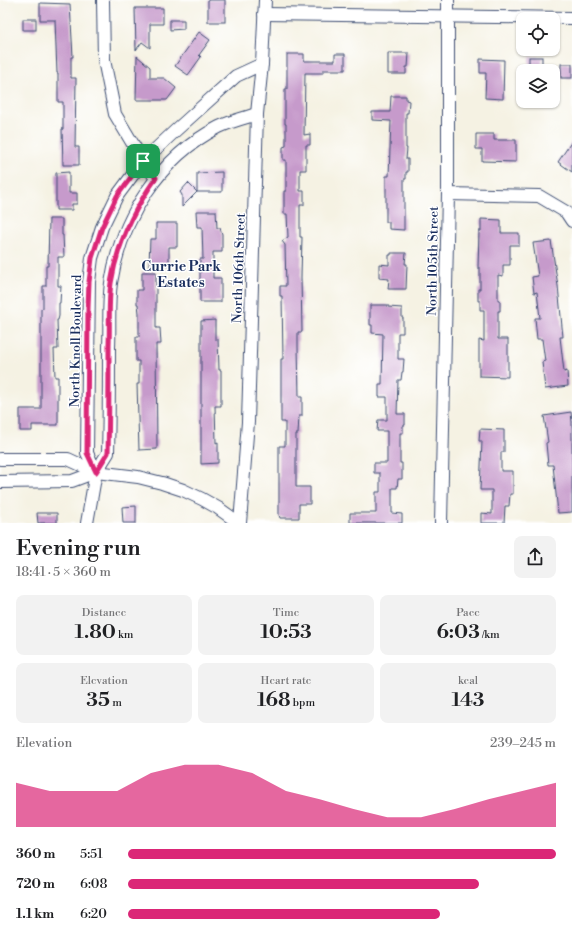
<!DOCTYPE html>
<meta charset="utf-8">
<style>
body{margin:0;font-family:"Libre Bodoni",serif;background:#f2f2f2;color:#202124;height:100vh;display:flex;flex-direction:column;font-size:15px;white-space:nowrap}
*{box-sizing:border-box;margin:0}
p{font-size:13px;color:#757577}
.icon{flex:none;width:22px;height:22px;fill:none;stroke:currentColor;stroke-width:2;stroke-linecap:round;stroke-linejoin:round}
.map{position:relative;height:523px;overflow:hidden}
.panel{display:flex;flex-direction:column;background:#fff;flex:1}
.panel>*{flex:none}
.tools{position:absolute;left:516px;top:12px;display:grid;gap:8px}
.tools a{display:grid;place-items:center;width:44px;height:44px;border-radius:8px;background:#fff;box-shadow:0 1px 3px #0004;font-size:20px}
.pin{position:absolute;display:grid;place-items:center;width:34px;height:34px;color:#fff;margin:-17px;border-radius:8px;box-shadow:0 2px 6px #0006}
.round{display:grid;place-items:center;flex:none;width:42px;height:42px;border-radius:8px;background:#f2f2f2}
.head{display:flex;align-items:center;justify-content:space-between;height:68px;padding:0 16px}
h1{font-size:22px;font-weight:600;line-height:30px}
.metrics{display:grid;grid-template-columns:repeat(3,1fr);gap:6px;height:68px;padding:4px 16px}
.metrics div{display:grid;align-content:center;border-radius:8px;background:#f2f2f2;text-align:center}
.metrics b{font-size:20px;font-weight:600}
.metrics small{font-size:11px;font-weight:400}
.metrics p{font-size:11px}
.chart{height:112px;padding:8px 16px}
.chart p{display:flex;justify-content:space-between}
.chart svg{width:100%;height:72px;margin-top:4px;fill:#db2777;opacity:.7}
ul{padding:0 16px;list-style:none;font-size:13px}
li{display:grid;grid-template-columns:64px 48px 1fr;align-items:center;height:30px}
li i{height:10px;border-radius:5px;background:#db2777}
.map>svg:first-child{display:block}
.building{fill:#c69acb}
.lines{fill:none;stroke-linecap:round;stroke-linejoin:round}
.minor-casing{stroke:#3c4c72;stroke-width:14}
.minor{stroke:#fff;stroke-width:12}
.route-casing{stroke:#fff;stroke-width:8}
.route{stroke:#db2777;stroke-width:5}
.labels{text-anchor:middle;stroke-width:3;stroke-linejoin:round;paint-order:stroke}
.street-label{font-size:13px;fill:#1b2f5e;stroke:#fff}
.neighbourhood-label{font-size:14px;font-weight:bold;fill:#1b2f5e;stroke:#fff}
</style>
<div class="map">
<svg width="572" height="523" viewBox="0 0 572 523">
<rect width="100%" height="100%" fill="#fff"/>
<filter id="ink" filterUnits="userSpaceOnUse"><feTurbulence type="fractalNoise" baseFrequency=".025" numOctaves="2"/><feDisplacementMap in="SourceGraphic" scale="8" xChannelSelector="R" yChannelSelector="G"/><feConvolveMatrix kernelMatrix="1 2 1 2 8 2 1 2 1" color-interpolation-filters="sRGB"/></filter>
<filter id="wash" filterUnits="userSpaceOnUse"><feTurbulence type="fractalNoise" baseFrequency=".012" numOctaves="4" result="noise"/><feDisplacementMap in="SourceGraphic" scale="16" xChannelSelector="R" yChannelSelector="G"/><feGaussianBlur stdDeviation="0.9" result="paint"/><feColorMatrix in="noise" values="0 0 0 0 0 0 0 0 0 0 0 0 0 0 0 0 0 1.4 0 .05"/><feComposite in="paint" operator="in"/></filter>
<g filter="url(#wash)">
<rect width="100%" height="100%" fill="#f5f2e3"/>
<g id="blocks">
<g class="building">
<rect x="208" y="0" width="17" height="22"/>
<path d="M40 3 70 4 73 57H71V78H76L75 147H79V165H63L62 129H63V102H58V73H57L55 20H40Z"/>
<path d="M135 8H163V24H150V48L142 42 136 50Z"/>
<rect x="23" y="19" width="13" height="11"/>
<path d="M170 20H184V29L170 30Z"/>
<path d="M199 32 210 40 199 55 201 57 188 75 175 66Z"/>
<path d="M388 53H409L408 67H406V74H388Z"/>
<path d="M287 54H304V61H335V54H345V70H323V73H305L304 135 310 134V145H306V170H300V191H304V205H300V237H302L301 277 302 332H298V347L299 397H302V416H299L298 434H296V487H310V504H299V518H280L279 515V446H285V422H281V359H283L282 296H280V286H286L285 245 282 241 288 237 287 214H284V191H286V160H283V147L286 146V124H285V89H287Z"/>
<path d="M137 56 150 67V78H164L176 88 167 100H136Z"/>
<rect x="529" y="57" width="13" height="14"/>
<path d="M480 59 504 60 503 99 485 98 486 73H480Z"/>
<rect x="561" y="64" width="11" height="14"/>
<path d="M391 96H406V100L409 101 408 113H406V148H407L406 159H408V172H406V179H404V230L389 229V222H386V176H389L391 121 372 120V112H390Z"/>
<path d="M476 134H494V140H516V162L482 161V149H476Z"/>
<path d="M572 141V172L558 162Z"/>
<path d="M69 172V193H77V204H72V210H56V173Z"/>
<path d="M222 172V192H197V173Z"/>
<path d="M188 183 197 192 182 207V195L180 192Z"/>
<path d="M196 211H216L217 228H220L222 234V252H213V278H221V302H200V259H203L202 227H197Z"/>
<path d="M49 219H62V235H63L64 257H58V286H61L60 303H59V316L58 320H57L58 349H54L55 377H58V425H32V431H20V409H41V309L43 308V286H46V266H48Z"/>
<path d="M481 219 501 220V233H519V245H510V265H503V276L498 275V300H500V311H498V339H508V377L479 376V340L484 341V310H480V301H478V289H480V268H478L479 231H481Z"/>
<path d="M156 223H177V247H169V265H149L150 239H156Z"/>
<path d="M551 241 558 286 563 337H560L564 372 567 371 568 386 545 389 542 362 545 361 542 339H537L535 318H540L537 292 534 293 532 277 538 276 533 243Z"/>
<path d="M391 253H406L405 264H407L406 289H388L389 279 379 278V264L389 265V255H391Z"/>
<path d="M142 272H156V328H160L161 344H156L157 449 139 450 137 384H139V361H136V337H139V313L138 304H137V290H142Z"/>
<path d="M370 305H388V307L402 308V318H403V333H398V359H404L403 372H402L401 380H398L397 414H405V425H403V433H400V463H402V479H398L397 488H392V513L402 514V523H350V513H376V492H380V473H374V463H387V431H377L378 420H387V397H379V384H382L383 334 372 333V325H370Z"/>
<path d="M215 320V339H218L219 370H221V406H215L216 443 218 442V463L201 464V321Z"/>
<path d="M571 412 572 422V512L558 513 553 465H548L546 443 548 442 544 416Z"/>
<path d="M480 429 504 430V452H501V471H513V494H510L509 506H505L504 523H481V513L492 514V490H480L482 441H479Z"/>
<path d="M136 506V523H123L122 507Z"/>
<path d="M37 513H57V523H38Z"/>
</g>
</g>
</g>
<g filter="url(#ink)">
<use href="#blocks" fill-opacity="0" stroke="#3c4c72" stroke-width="1"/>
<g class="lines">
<defs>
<g id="minor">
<path d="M103 0 104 60 115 114 143 161 156 178"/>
<path d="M264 14 572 18"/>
<path d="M448 194 539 196 566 212 572 221"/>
<path d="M0 459H68L96 472 138 477 162 483 183 490 202 499 218 508 239 523"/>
<path d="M96 472 87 453 89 282 92 258 102 227 117 196 143 161 175 131 236 76 262 64"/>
<path d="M0 482 72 481 96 472"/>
<path d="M87 523 96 472 108 453C109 418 109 383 109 347 110 326 108 304 111 283 121 218 160 157 219 127 231 121 244 118 257 114"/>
<path d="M240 523 248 422 257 114 262 64 265 0"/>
<path d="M441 523 448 194V0"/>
</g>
</defs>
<use href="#minor" class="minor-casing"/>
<use href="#minor" class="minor"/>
</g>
</g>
<g class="lines" filter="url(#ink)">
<defs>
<path id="route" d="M143 161 156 178C134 209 117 245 111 283 108 303 110 324 109 344 109 380 109 417 108 453L96 472 87 453 88 308 89 282 92 258 102 227 117 196Z"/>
</defs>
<use href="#route" class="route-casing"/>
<use href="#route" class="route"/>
</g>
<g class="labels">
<g class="street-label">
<text transform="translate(432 261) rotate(-89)" y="5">North 105th Street</text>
<text transform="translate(238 268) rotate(-88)" y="5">North 106th Street</text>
<text transform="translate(75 341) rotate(-89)" y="5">North Knoll Boulevard</text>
</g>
<g class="neighbourhood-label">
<text x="181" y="271">Currie Park<tspan x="181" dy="16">Estates</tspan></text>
</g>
</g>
</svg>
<div class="tools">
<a><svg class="icon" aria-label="locate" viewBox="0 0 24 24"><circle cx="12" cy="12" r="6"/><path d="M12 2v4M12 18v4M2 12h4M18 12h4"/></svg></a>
<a><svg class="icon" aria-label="layers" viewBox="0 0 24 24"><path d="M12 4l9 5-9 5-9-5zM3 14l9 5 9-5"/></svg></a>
</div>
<div class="pin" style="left:143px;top:161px;background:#1e9e55"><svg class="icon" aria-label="arrive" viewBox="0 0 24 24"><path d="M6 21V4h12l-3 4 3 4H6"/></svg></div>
</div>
<section class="panel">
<div class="head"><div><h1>Evening run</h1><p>18:41 · 5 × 360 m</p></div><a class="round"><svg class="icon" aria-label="share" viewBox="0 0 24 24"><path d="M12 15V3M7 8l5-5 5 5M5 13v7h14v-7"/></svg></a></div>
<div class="metrics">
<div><p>Distance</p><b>1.80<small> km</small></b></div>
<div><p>Time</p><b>10:53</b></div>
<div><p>Pace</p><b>6:03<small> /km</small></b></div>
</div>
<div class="metrics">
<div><p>Elevation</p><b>35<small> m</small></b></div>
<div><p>Heart rate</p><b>168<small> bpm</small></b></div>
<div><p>kcal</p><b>143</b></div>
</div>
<div class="chart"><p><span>Elevation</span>239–245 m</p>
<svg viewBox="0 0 160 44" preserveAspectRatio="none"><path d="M0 44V17L10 22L20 22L30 22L40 11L50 6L60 6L70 11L80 22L90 27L100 33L110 38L120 38L130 33L140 27L150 22L160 17V44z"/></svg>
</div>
<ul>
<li><b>360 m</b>5:51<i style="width:100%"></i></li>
<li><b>720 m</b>6:08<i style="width:82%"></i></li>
<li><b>1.1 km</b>6:20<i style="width:73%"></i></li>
</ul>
</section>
